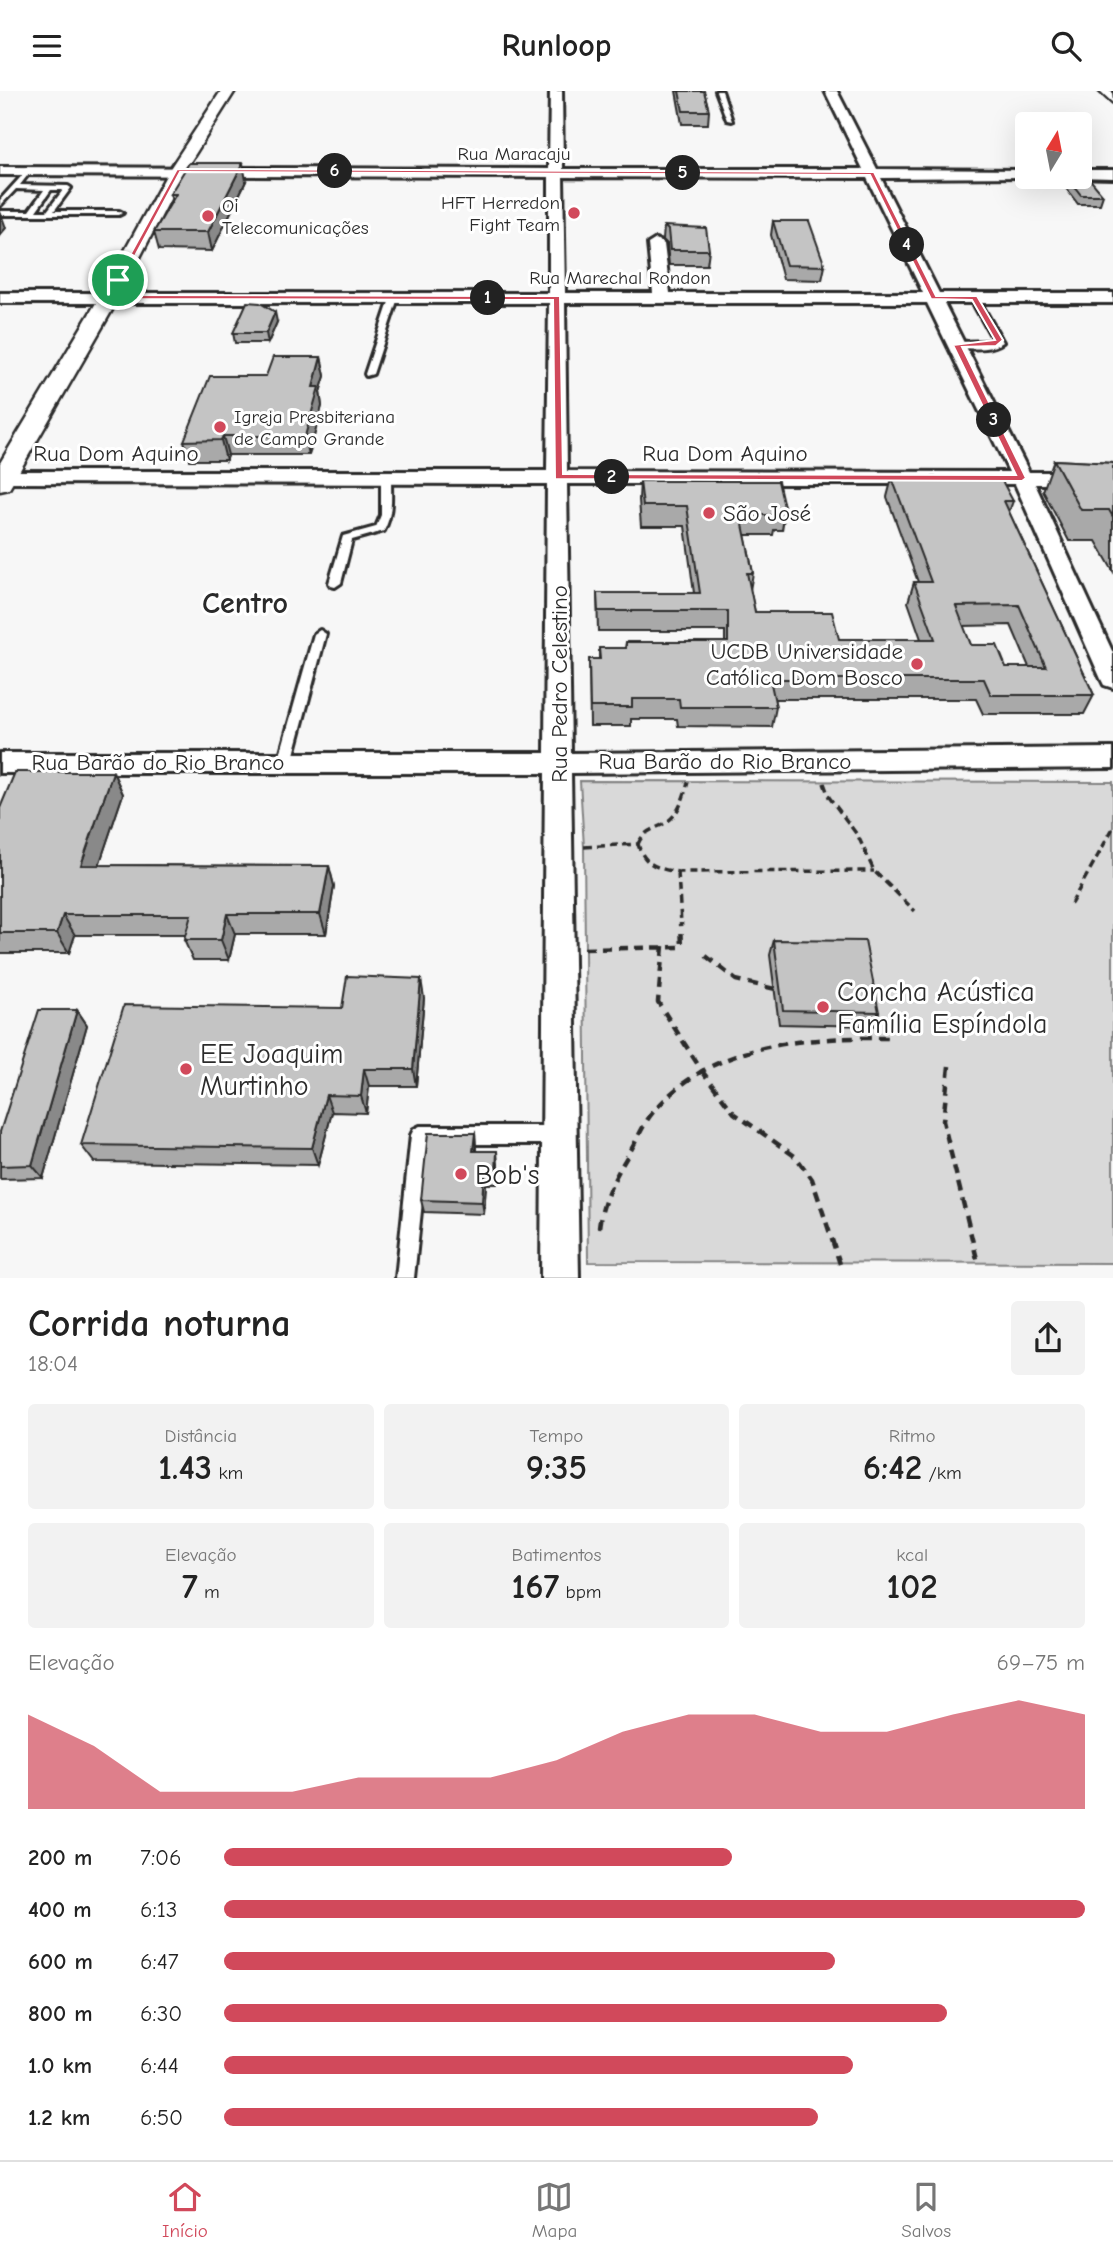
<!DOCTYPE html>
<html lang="pt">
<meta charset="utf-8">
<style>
body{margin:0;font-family:"Comic Neue",sans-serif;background:#f2f2f2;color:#222;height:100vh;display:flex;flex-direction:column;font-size:26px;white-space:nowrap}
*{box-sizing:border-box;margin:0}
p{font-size:23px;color:#767676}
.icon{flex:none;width:38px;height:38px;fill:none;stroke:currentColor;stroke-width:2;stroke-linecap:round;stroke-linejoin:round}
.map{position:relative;height:1187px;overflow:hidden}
.side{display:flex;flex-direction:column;background:#fff;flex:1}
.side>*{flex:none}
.needle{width:46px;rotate:10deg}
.tools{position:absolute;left:1015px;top:21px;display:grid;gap:14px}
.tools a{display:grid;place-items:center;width:77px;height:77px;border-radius:7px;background:#fff;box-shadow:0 7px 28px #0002;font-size:35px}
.pin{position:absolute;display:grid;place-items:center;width:60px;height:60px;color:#fff;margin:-30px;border:4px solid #fff;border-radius:50%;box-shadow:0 2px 7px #0007}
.km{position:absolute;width:35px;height:35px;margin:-18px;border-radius:50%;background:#222;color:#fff;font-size:19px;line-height:35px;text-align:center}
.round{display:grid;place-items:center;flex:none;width:74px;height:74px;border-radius:7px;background:#f2f2f2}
.head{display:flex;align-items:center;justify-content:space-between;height:119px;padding:0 28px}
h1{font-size:38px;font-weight:600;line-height:52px}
.stats{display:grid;grid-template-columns:repeat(3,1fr);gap:10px;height:119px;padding:7px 28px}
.stats div{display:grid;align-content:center;border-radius:7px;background:#f2f2f2;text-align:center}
.stats b{font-size:35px;font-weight:600}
.stats small{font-size:19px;font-weight:400}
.stats p{font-size:19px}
.chart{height:196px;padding:14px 28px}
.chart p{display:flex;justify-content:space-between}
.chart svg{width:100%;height:126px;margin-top:7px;fill:#d1495b;opacity:.7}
ul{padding:0 28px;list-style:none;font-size:23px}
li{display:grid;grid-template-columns:112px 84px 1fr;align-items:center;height:52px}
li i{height:18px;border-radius:9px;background:#d1495b}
header{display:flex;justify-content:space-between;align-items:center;height:91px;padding:0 28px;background:#fff;font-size:32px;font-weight:600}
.tab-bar{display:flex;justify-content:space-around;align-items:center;height:98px;border-top:2px solid #e0e0e0;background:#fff;font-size:19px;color:#767676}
.tab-bar a{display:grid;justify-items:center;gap:4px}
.tab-bar .active{color:#d1495b}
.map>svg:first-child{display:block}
.green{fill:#d9d9d9;stroke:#828282;stroke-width:2}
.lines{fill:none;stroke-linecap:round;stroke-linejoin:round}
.service-casing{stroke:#2b2b2b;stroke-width:6}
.minor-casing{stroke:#2b2b2b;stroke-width:6}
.tertiary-casing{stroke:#2b2b2b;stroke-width:5}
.path-far1{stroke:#2b2b2b;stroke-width:3.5;stroke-dasharray:8 5;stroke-linecap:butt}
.path{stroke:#2b2b2b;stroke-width:4.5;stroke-dasharray:10 7;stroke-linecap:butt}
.service{fill:#fff;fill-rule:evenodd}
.minor{fill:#fff;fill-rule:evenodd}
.tertiary{fill:#fff;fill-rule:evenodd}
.wall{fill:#a9a9a9;stroke:#2b2b2b;stroke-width:2;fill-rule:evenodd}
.shaded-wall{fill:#898989;stroke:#2b2b2b;stroke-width:2}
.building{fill:#c4c4c4;stroke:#2b2b2b;stroke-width:2;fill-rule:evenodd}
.route{fill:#d1495b;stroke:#fff;stroke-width:2;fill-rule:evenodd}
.poi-dot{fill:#d1495b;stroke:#fff;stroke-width:2.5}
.labels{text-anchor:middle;stroke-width:6;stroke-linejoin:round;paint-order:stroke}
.far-street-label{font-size:19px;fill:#2b2b2b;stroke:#fff}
.far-poi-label{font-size:19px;fill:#2b2b2b;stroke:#fff;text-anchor:start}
.street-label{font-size:23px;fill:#2b2b2b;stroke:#fff}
.poi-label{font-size:23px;fill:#2b2b2b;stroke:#fff;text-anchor:start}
.near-poi-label{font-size:28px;fill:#2b2b2b;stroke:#fff;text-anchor:start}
.district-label{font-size:30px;font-weight:bold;fill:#2b2b2b;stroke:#fff}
</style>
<header><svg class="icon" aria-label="menu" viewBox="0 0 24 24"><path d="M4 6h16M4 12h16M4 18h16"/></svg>Runloop<svg class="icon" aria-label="search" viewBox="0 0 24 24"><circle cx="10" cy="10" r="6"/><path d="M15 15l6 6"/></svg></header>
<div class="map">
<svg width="1113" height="1187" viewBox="0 0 1113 1187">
<rect width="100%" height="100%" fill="#f7f7f7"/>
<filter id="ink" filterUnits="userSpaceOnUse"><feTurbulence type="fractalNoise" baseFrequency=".0143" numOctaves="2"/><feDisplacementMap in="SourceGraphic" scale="14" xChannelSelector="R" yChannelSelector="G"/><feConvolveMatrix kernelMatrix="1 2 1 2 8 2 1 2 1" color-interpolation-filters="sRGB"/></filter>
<g filter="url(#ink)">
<path class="green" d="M580 690 1113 691V1172L588 1171 584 756Z"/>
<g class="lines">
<defs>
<g id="service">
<path d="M716 0H722L732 30 727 29Z"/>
<path d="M1080 72 1091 82V84H1087L1080 78Z"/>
<path d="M28 78 31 80 20 94 68 95 71 97 54 120H119L123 122 119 124H0V120H29L44 99 16 98 0 115V109ZM51 99H63L47 120H36Z"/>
<path d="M391 205 398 207 373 283 366 285 365 283Z"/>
<path d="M971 205 978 207 1003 251C990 260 972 257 957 257L953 254 957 251 994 250 970 207Z"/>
<path d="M386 384 391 387C391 407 393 422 384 440L352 449 341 492 335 496 331 495 329 492 343 445 376 436 381 424V387Z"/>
<path d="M320 539 326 543 292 671 290 675H280L278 671 314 543Z"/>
<path d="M420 1035H556L562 1038 565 1044 562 1050 556 1053H428L414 1187H396L411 1044 414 1038Z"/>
</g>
<g id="minor">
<path d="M550 0H562L563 78H863L825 0H837L877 78 1027 79V86H1032L881 87 939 202H1113V212H944L1029 381H1113V393H1035L1113 562V597L1104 594 1101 588 1015 393H567L571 662 1113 657V677L571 682 579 1187H541L545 682H0V662H545L547 393 0 392V380H547L549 212H0V202H549V86L0 84V76L549 78ZM563 86 867 87 923 202H670L664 153 656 148 648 153 653 202H565ZM565 212H927L1009 381 567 380Z"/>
<path d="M1100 0H1112L1113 12Z"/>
<path d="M1080 79H1113V87L1075 86H1080Z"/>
</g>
<path id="tertiary" d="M221 0H235L185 79 119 207 12 393 9 398 0 400V372L99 207 169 79Z"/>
</defs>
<use href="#service" class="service-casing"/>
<use href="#minor" class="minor-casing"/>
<use href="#tertiary" class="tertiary-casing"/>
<g class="path-far1">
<path d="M824 692 829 706 858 745 874 780 915 820"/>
<path d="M638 753C645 737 656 739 668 730 680 721 684 705 688 691"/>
<path d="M584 756 638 753C644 774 658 778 678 781L874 780"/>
<path d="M678 781 681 833"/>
<path d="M1071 813 1113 737"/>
</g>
<g class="path">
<path d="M663 855 658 911 702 980 734 1022 796 1066 812 1088 840 1173"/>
<path d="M584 858 682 856 681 831"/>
<path d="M706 865 736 889 775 898"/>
<path d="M949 975 943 1030 978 1172"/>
<path d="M599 1137C602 1108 616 1084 631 1059 639 1045 645 1029 656 1018 714 951 806 946 888 947"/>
</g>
<use href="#service" class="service"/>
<use href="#minor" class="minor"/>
<use href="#tertiary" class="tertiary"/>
</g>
<g class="wall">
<path d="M676 0H704L709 20 708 33H682Z"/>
<path d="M1058 86H1080L1103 104 1100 113H1078L1058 87Z"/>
<path d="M246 90 212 160 159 159 154 141 172 110 170 103Z"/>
<path d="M773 130 825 175 822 189 783 188 771 144Z"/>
<path d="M664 135 709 159 707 174H669L667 153 663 149Z"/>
<path d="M277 231 268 252H235L233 242Z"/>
<path d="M321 266 325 285 320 301 322 315 309 364H228L226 369H190L184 350 266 285Z"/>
<path d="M1054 369 1113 372V480L1096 450H1069L1043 400Z"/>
<path d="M892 387 1013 410 1009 421 1094 604 1084 623H983L976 608H774L776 616 772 636 678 635 677 628H631V635H590L589 568H599V557H625L626 551H725V540H598L597 502H694L685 435H641L639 409 640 390 785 420 782 439H774L773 444H745L753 482 750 499 755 521 839 548H921L908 511 914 491H918L887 406ZM1011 534 1029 576H1006L971 554 963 535Z"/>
<path d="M113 681 123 703 99 774 329 775 334 795 326 843H235L229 869H193L184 849 186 844H75L69 862H0V717Z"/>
<path d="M774 849 879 921 873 935 779 933 770 864Z"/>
<path d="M424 907 416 995H369L366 1022 332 1021 318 1074 94 1071 81 1054 342 917Z"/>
<path d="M77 919 87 934 43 1087 1 1088 0 1087V1041Z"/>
<path d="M475 1042 476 1060 498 1073 497 1093H486L484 1123 424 1121 421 1109Z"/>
</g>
<g class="shaded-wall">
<path d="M243 72 246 90 212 160 208 141Z"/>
<path d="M1 123 6 137 0 144V124Z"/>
<path d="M275 221 277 231 268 252 266 242Z"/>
<path d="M321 266 325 285 320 301 322 315 309 364 305 345 313 296Z"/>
<path d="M223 345 228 364 226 369 221 349Z"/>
<path d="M113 681 123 703 92 795 81 774Z"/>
<path d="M329 775 334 795 326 843 320 823Z"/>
<path d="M227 823 235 843 229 869 221 849Z"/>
<path d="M63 824 75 844 69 862 57 842Z"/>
<path d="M421 888 424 907 416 995 413 978Z"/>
<path d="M77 919 87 934 43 1087 32 1074Z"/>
<path d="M364 978 369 995 366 1022 361 1005Z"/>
<path d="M326 1004 332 1021 318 1074 312 1057Z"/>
<path d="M475 1042 476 1056 475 1073 473 1060Z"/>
<path d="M497 1060 498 1073 497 1093 496 1081Z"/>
<path d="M484 1080 486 1093 484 1123 482 1111Z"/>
</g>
<g class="building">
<path d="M679 0H704L709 20H683Z"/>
<path d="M189 72H243L208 141H154L176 103H170Z"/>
<path d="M1080 79 1083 80 1103 104H1081L1067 86H1080Z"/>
<path d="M773 130H809L825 175 786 174Z"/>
<path d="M664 135 706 137 709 159H670L668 139Z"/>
<path d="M247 211 260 212 275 221 266 242H233Z"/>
<path d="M273 266H321L313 296H319L305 345H223L221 349 184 350 210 285H266Z"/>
<path d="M1054 369 1113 372V426L1109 419H1081Z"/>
<path d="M1000 386 1013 410H1004L1094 604H991L984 588H770L776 616H680L679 608H632V616H590L589 568H600L599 557H626V551H728V520H598L597 502H700L687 415H643L640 390H778L785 420 775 419 776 424H741L753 482H747L755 521H832L839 548H935L914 491H931L892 387ZM1019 514 1046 576H1006L997 554H971L956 515Z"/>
<path d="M15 681H113L81 774 329 775 320 823H227L221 849H184L191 824H63L57 842H0V717Z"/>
<path d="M774 849 865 850 879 921 783 919Z"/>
<path d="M347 885 421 888 413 978H364L361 1005 326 1004 312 1057 81 1054 124 914 342 917Z"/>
<path d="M39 919H77L32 1074 0 1075V1041Z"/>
<path d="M428 1042H475L473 1060H497L496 1081 484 1080 482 1111 421 1109Z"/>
</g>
</g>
<path class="route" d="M177 78 874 81 936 205H977L1003 249 996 255 962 256 1026 387 1022 390 555 388 553 209 106 208ZM180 81 870 84 931 208 972 209 995 249 953 254 1016 384 563 383 560 205 114 204Z"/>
<g class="poi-dot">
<circle cx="574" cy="122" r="7"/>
<circle cx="208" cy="125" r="7"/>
<circle cx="220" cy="336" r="7"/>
<circle cx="709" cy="422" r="7"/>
<circle cx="917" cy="573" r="7"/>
<circle cx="823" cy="916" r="7"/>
<circle cx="186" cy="978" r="7"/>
<circle cx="461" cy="1083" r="7"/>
</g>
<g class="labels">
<g class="far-street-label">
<text x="514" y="69">Rua Maracaju</text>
<text x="620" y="193">Rua Marechal Rondon</text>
</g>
<g class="far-poi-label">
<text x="560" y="118" text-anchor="end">HFT Herredon<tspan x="560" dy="22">Fight Team</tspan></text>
<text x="222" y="121">Oi<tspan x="222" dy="22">Telecomunicações</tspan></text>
<text x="234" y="332">Igreja Presbiteriana<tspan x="234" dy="22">de Campo Grande</tspan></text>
</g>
<g class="street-label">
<text x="116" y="370">Rua Dom Aquino</text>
<text x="725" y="370">Rua Dom Aquino</text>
<text transform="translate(559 593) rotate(-90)" y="8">Rua Pedro Celestino</text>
<text x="725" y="678">Rua Barão do Rio Branco</text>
<text x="158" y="679">Rua Barão do Rio Branco</text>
</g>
<g class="poi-label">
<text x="723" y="430">São José</text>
<text x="903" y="568" text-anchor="end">UCDB Universidade<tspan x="903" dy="26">Católica Dom Bosco</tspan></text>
</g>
<g class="near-poi-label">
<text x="837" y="910">Concha Acústica<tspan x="837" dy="32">Família Espíndola</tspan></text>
<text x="200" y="972">EE Joaquim<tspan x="200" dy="32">Murtinho</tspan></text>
<text x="475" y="1093">Bob's</text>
</g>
<g class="district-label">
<text x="245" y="522">Centro</text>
</g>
</g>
</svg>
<div class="tools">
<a><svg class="needle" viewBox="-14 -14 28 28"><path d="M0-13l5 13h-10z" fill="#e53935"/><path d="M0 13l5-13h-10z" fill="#767676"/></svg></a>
</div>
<div class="pin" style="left:118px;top:189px;background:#1e9e55"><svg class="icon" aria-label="arrive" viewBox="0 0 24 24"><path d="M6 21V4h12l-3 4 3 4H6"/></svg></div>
<b class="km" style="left:488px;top:207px">1</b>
<b class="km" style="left:612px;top:386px">2</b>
<b class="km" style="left:994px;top:329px">3</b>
<b class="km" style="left:907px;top:154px">4</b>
<b class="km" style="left:683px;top:82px">5</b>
<b class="km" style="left:335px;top:80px">6</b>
</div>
<section class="side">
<div class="head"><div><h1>Corrida noturna</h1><p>18:04</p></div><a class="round"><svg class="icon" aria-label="share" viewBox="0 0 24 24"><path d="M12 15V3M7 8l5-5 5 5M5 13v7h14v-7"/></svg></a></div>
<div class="stats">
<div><p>Distância</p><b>1.43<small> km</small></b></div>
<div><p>Tempo</p><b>9:35</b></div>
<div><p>Ritmo</p><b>6:42<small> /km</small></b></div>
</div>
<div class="stats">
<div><p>Elevação</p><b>7<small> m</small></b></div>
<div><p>Batimentos</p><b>167<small> bpm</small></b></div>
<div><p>kcal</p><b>102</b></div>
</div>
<div class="chart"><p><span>Elevação</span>69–75 m</p>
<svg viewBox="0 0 160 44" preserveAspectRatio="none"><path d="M0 44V11L10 22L20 38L30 38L40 38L50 33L60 33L70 33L80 27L90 17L100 11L110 11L120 17L130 17L140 11L150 6L160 11V44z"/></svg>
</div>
<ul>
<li><b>200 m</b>7:06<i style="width:59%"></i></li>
<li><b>400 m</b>6:13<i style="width:100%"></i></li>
<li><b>600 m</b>6:47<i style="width:71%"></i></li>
<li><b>800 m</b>6:30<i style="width:84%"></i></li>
<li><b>1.0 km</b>6:44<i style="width:73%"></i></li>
<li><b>1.2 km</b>6:50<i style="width:69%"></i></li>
</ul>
</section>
<nav class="tab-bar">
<a class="active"><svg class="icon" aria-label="home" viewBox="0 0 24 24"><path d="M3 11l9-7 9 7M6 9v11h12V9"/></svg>Início</a>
<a><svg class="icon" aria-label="map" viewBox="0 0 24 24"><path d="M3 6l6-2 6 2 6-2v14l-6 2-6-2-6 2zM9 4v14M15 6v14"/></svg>Mapa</a>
<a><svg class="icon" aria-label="saved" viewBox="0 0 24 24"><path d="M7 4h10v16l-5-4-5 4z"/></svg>Salvos</a>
</nav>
